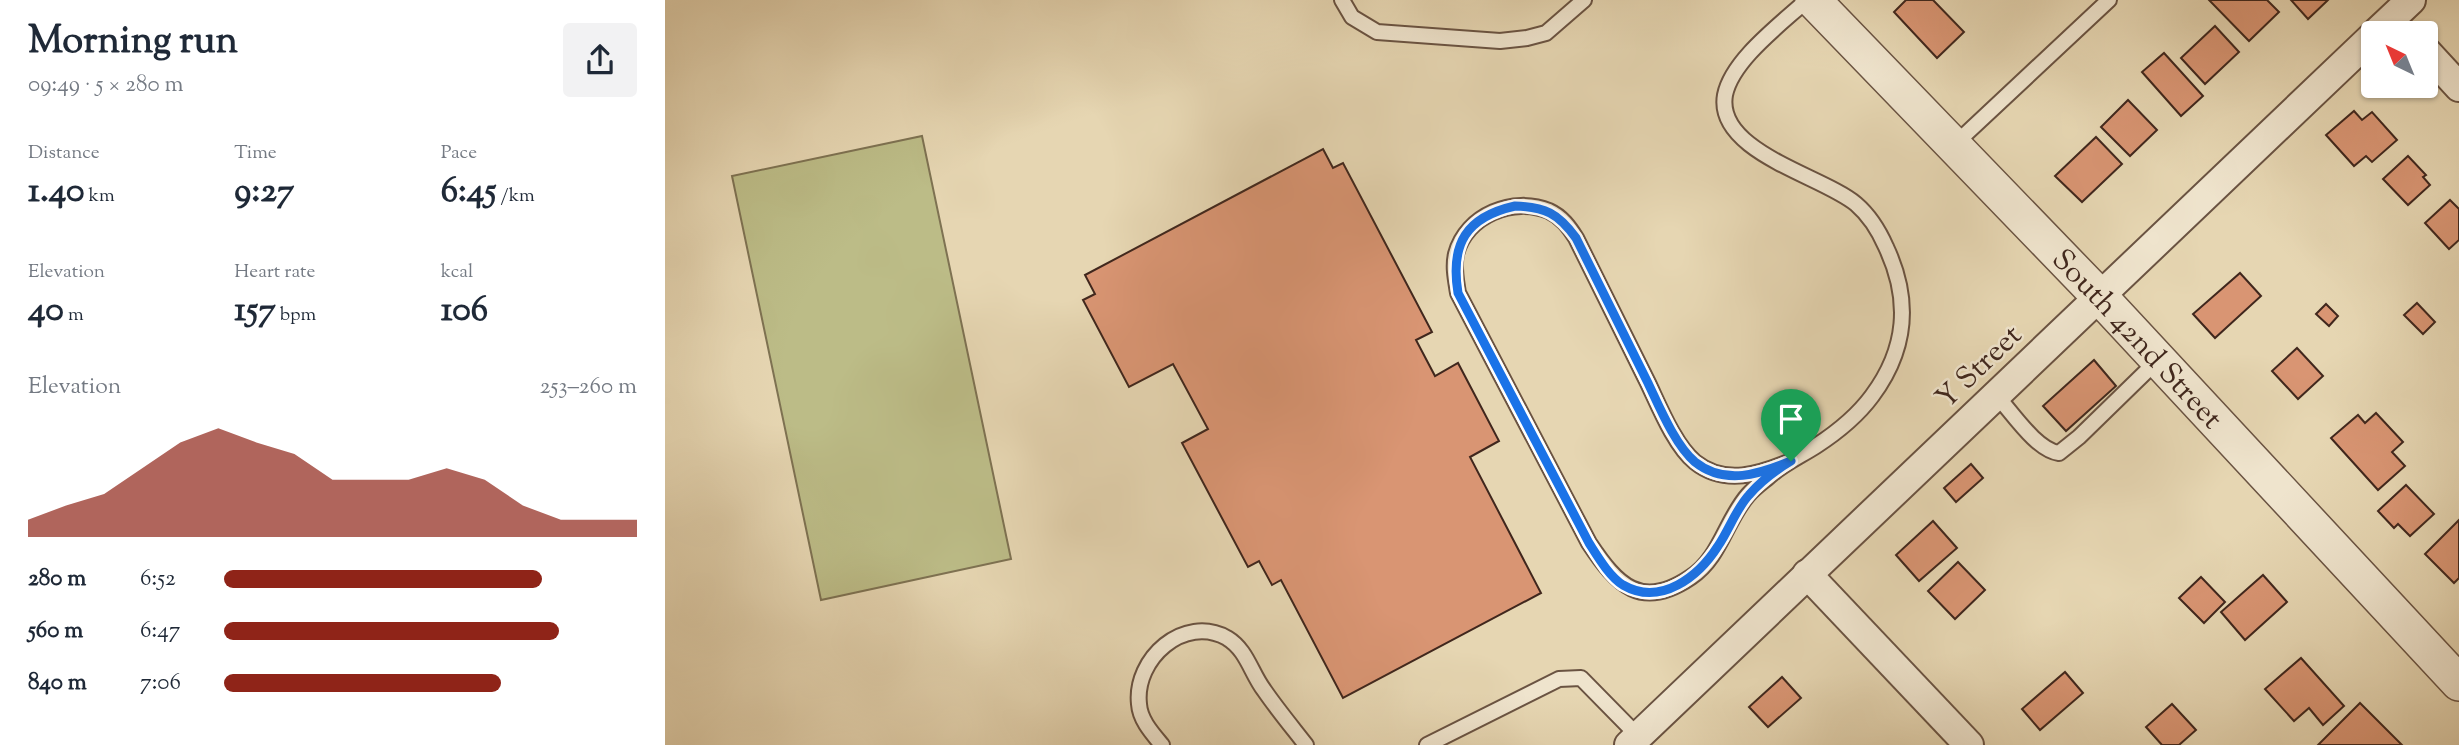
<!DOCTYPE html>
<meta charset="utf-8">
<style>
body{margin:0;font-family:"Sorts Mill Goudy",serif;background:#f2f2f3;color:#1f2937;height:100vh;display:flex;flex-direction:column;font-size:26px;white-space:nowrap}
*{box-sizing:border-box;margin:0}
p{font-size:23px;color:#747a83}
.icon{flex:none;width:38px;height:38px;fill:none;stroke:currentColor;stroke-width:2;stroke-linecap:round;stroke-linejoin:round}
.map{position:relative;flex:1;overflow:hidden}
.panel{display:flex;flex-direction:column;background:#fff;width:665px}
.panel>*{flex:none}
.needle{width:46px;rotate:317deg}
.buttons{position:absolute;left:1696px;top:21px;display:grid;gap:14px}
.buttons a{display:grid;place-items:center;width:77px;height:77px;border-radius:7px;background:#fff;box-shadow:0 2px 5px #0004;font-size:35px}
.pin{position:absolute;display:grid;place-items:center;width:60px;height:60px;color:#fff;margin:-72px -30px;border-radius:50% 50% 50% 0;rotate:-45deg;box-shadow:0 0 7px #0007}
.pin .icon{rotate:45deg}
.round{display:grid;place-items:center;flex:none;width:74px;height:74px;border-radius:7px;background:#f2f2f3}
.overview{display:flex;align-items:center;justify-content:space-between;height:119px;padding:0 28px}
h1{font-size:38px;font-weight:800;line-height:52px}
.metrics{display:grid;grid-template-columns:repeat(3,1fr);gap:10px;height:119px;padding:7px 28px}
.metrics div{display:grid;align-content:center}
.metrics b{font-size:35px;font-weight:800}
.metrics small{font-size:19px;font-weight:400}
.metrics p{font-size:19px}
.chart{height:196px;padding:14px 28px}
.chart p{display:flex;justify-content:space-between}
.chart svg{width:100%;height:126px;margin-top:7px;fill:#8f2418;opacity:.7}
ul{padding:0 28px;list-style:none;font-size:23px}
li{display:grid;grid-template-columns:112px 84px 1fr;align-items:center;height:52px}
li i{height:18px;border-radius:9px;background:#8f2418}
main{display:flex;flex:1;min-height:0}
.map>svg:first-child{display:block}
.green{fill:#bcbc87;stroke:#7e7252;stroke-width:2}
.building{fill:#d99573;stroke:#40271d;stroke-width:2}
.lines{fill:none;stroke-linecap:round;stroke-linejoin:round}
.service-casing{stroke:#6a5342;stroke-width:18}
.minor-casing{stroke:#6a5342;stroke-width:32}
.tertiary-casing{stroke:#6a5342;stroke-width:38}
.service{stroke:#efe4cd;stroke-width:14}
.minor{stroke:#efe4cd;stroke-width:28}
.tertiary{stroke:#efe4cd;stroke-width:35}
.route-casing{stroke:#fff;stroke-width:14}
.route{stroke:#1a73e8;stroke-width:9}
.labels{text-anchor:middle;stroke-width:5;stroke-linejoin:round;paint-order:stroke}
.street-label{font-size:30px;fill:#40271d;stroke:#efe4cd}
</style>
<main>
<section class="panel">
<div class="overview"><div><h1>Morning run</h1><p>09:49 · 5 × 280 m</p></div><a class="round"><svg class="icon" aria-label="share" viewBox="0 0 24 24"><path d="M12 15V3M7 8l5-5 5 5M5 13v7h14v-7"/></svg></a></div>
<div class="metrics">
<div><p>Distance</p><b>1.40<small> km</small></b></div>
<div><p>Time</p><b>9:27</b></div>
<div><p>Pace</p><b>6:45<small> /km</small></b></div>
</div>
<div class="metrics">
<div><p>Elevation</p><b>40<small> m</small></b></div>
<div><p>Heart rate</p><b>157<small> bpm</small></b></div>
<div><p>kcal</p><b>106</b></div>
</div>
<div class="chart"><p><span>Elevation</span>253–260 m</p>
<svg viewBox="0 0 160 44" preserveAspectRatio="none"><path d="M0 44V38L10 33L20 29L30 20L40 11L50 6L60 11L70 15L80 24L90 24L100 24L110 20L120 24L130 33L140 38L150 38L160 38V44z"/></svg>
</div>
<ul>
<li><b>280 m</b>6:52<i style="width:77%"></i></li>
<li><b>560 m</b>6:47<i style="width:81%"></i></li>
<li><b>840 m</b>7:06<i style="width:67%"></i></li>
</ul>
</section>
<div class="map">
<svg width="1794" height="745" viewBox="0 0 1794 745">
<rect width="100%" height="100%" fill="#e6d6b2"/>
<filter id="stains"><feTurbulence type="fractalNoise" baseFrequency=".00286" numOctaves="4"/><feColorMatrix values="0 0 0 0 .2 0 0 0 0 .09 0 0 0 0 .02 0 0 0 .5 -.17"/></filter>
<radialGradient id="worn" r=".72"><stop offset=".6" stop-color="#630" stop-opacity="0"/><stop offset="1" stop-color="#630" stop-opacity=".3"/></radialGradient>
<path class="green" d="M257 136 346 559 156 600 67 176Z"/>
<g class="building">
<path d="M1241 0H1268L1299 32 1272 58 1229 12Z"/>
<path d="M1544 0H1602L1614 12 1584 41Z"/>
<path d="M1626 0H1663L1643 19Z"/>
<path d="M1550 26 1574 52 1540 84 1516 58Z"/>
<path d="M1499 53 1538 96 1516 116 1477 72Z"/>
<path d="M1463 100 1492 130 1465 156 1436 127Z"/>
<path d="M1689 111 1697 120 1707 112 1732 140 1707 162 1701 156 1689 166 1661 135Z"/>
<path d="M1431 137 1457 164 1417 202 1390 176Z"/>
<path d="M658 149 668 168 678 163 767 332 751 340 770 376 793 363 834 441 805 457 876 593 678 698 616 580 607 585 594 561 583 567 517 443 543 429 508 364 464 387 418 300 430 294 420 275Z"/>
<path d="M1743 156 1761 175 1758 177 1765 185 1743 205 1718 179Z"/>
<path d="M1785 200 1794 209V240L1784 249 1760 223Z"/>
<path d="M1575 273 1596 296 1550 338 1528 314Z"/>
<path d="M1752 303 1770 322 1758 334 1739 315Z"/>
<path d="M1661 304 1673 316 1664 326 1651 314Z"/>
<path d="M1632 348 1658 376 1633 399 1607 371Z"/>
<path d="M1429 360 1451 386 1401 431 1378 406Z"/>
<path d="M1711 413 1738 442 1727 452 1740 466 1713 490 1666 438 1693 415 1700 423Z"/>
<path d="M1306 464 1318 478 1291 502 1279 488Z"/>
<path d="M1741 485 1769 514 1745 536 1733 524 1729 528 1713 511Z"/>
<path d="M1794 520V578L1789 583 1760 554Z"/>
<path d="M1268 521 1292 548 1254 581 1231 555Z"/>
<path d="M1293 562 1320 590 1290 619 1263 591Z"/>
<path d="M1598 575 1622 602 1580 640 1556 612Z"/>
<path d="M1536 577 1560 602 1539 623 1514 598Z"/>
<path d="M1636 658 1679 706 1658 725 1644 708 1629 721 1600 689Z"/>
<path d="M1400 672 1418 693 1375 730 1357 709Z"/>
<path d="M1117 677 1136 698 1103 727 1084 707Z"/>
<path d="M1695 703 1737 745H1653Z"/>
<path d="M1507 704 1531 730 1514 745H1497L1481 727Z"/>
</g>
<g class="lines">
<defs>
<g id="service">
<path d="M677 0 687 17 712 32 835 41 862 38 881 33 919 0"/>
<path d="M1289 145 1444 0"/>
<path d="M1331 395C1347 412 1371 450 1394 453L1414 437 1493 360"/>
<path d="M1126 461C1095 474 1060 486 1030 462 1010 446 994 406 983 383 959 335 935 286 911 238 904 227 897 217 884 211 849 196 801 215 791 254 788 267 791 280 793 293L924 543C952 585 976 611 1026 577 1055 558 1061 520 1083 495 1090 487 1099 481 1107 474 1120 463 1137 455 1151 446 1171 433 1193 415 1207 396 1242 349 1246 300 1221 247 1214 231 1205 216 1191 204 1158 176 1050 152 1060 95 1067 60 1116 24 1142 0"/>
<path d="M497 745C487 733 475 720 474 704 469 659 519 614 562 638 582 650 586 673 599 690 612 709 627 727 641 745"/>
<path d="M762 745 894 679 916 678 973 736"/>
</g>
<g id="minor">
<path d="M1711 33 1746 0"/>
<path d="M1760 50 1794 87"/>
<path d="M1142 574 1304 745"/>
<path d="M964 745 1708 36"/>
</g>
<g id="tertiary">
<path id="s1" d="M1148 0 1434 296 1794 683"/>
</g>
</defs>
<use href="#service" class="service-casing"/>
<use href="#minor" class="minor-casing"/>
<use href="#tertiary" class="tertiary-casing"/>
<use href="#service" class="service"/>
<use href="#minor" class="minor"/>
<use href="#tertiary" class="tertiary"/>
</g>
<g class="lines">
<defs>
<path id="route" d="M850 206C880 207 893 213 911 238 935 286 959 335 983 383 994 406 1010 445 1030 462 1060 486 1095 474 1126 461 1111 470 1096 481 1084 495 1071 509 1064 530 1053 546 1034 576 996 607 958 585 944 576 933 557 924 543L793 293C785 244 801 217 850 206Z"/>
</defs>
<use href="#route" class="route-casing"/>
<use href="#route" class="route"/>
</g>
<g class="labels">
<g class="street-label">
<text dy="10" stroke="none"><textPath href="#s1" startOffset="469">South 42nd Street</textPath></text>
<text transform="translate(1313 366) rotate(-44)" y="10">Y Street</text>
</g>
</g>
<rect width="100%" height="100%" filter="url(#stains)"/>
<rect width="100%" height="100%" fill="url(#worn)"/>
</svg>
<div class="buttons">
<a><svg class="needle" viewBox="-14 -14 28 28"><path d="M0-13l5 13h-10z" fill="#e53935"/><path d="M0 13l5-13h-10z" fill="#747a83"/></svg></a>
</div>
<div class="pin" style="left:1126px;top:461px;background:#1e9e55"><svg class="icon" aria-label="arrive" viewBox="0 0 24 24"><path d="M6 21V4h12l-3 4 3 4H6"/></svg></div>
</div>
</main>
